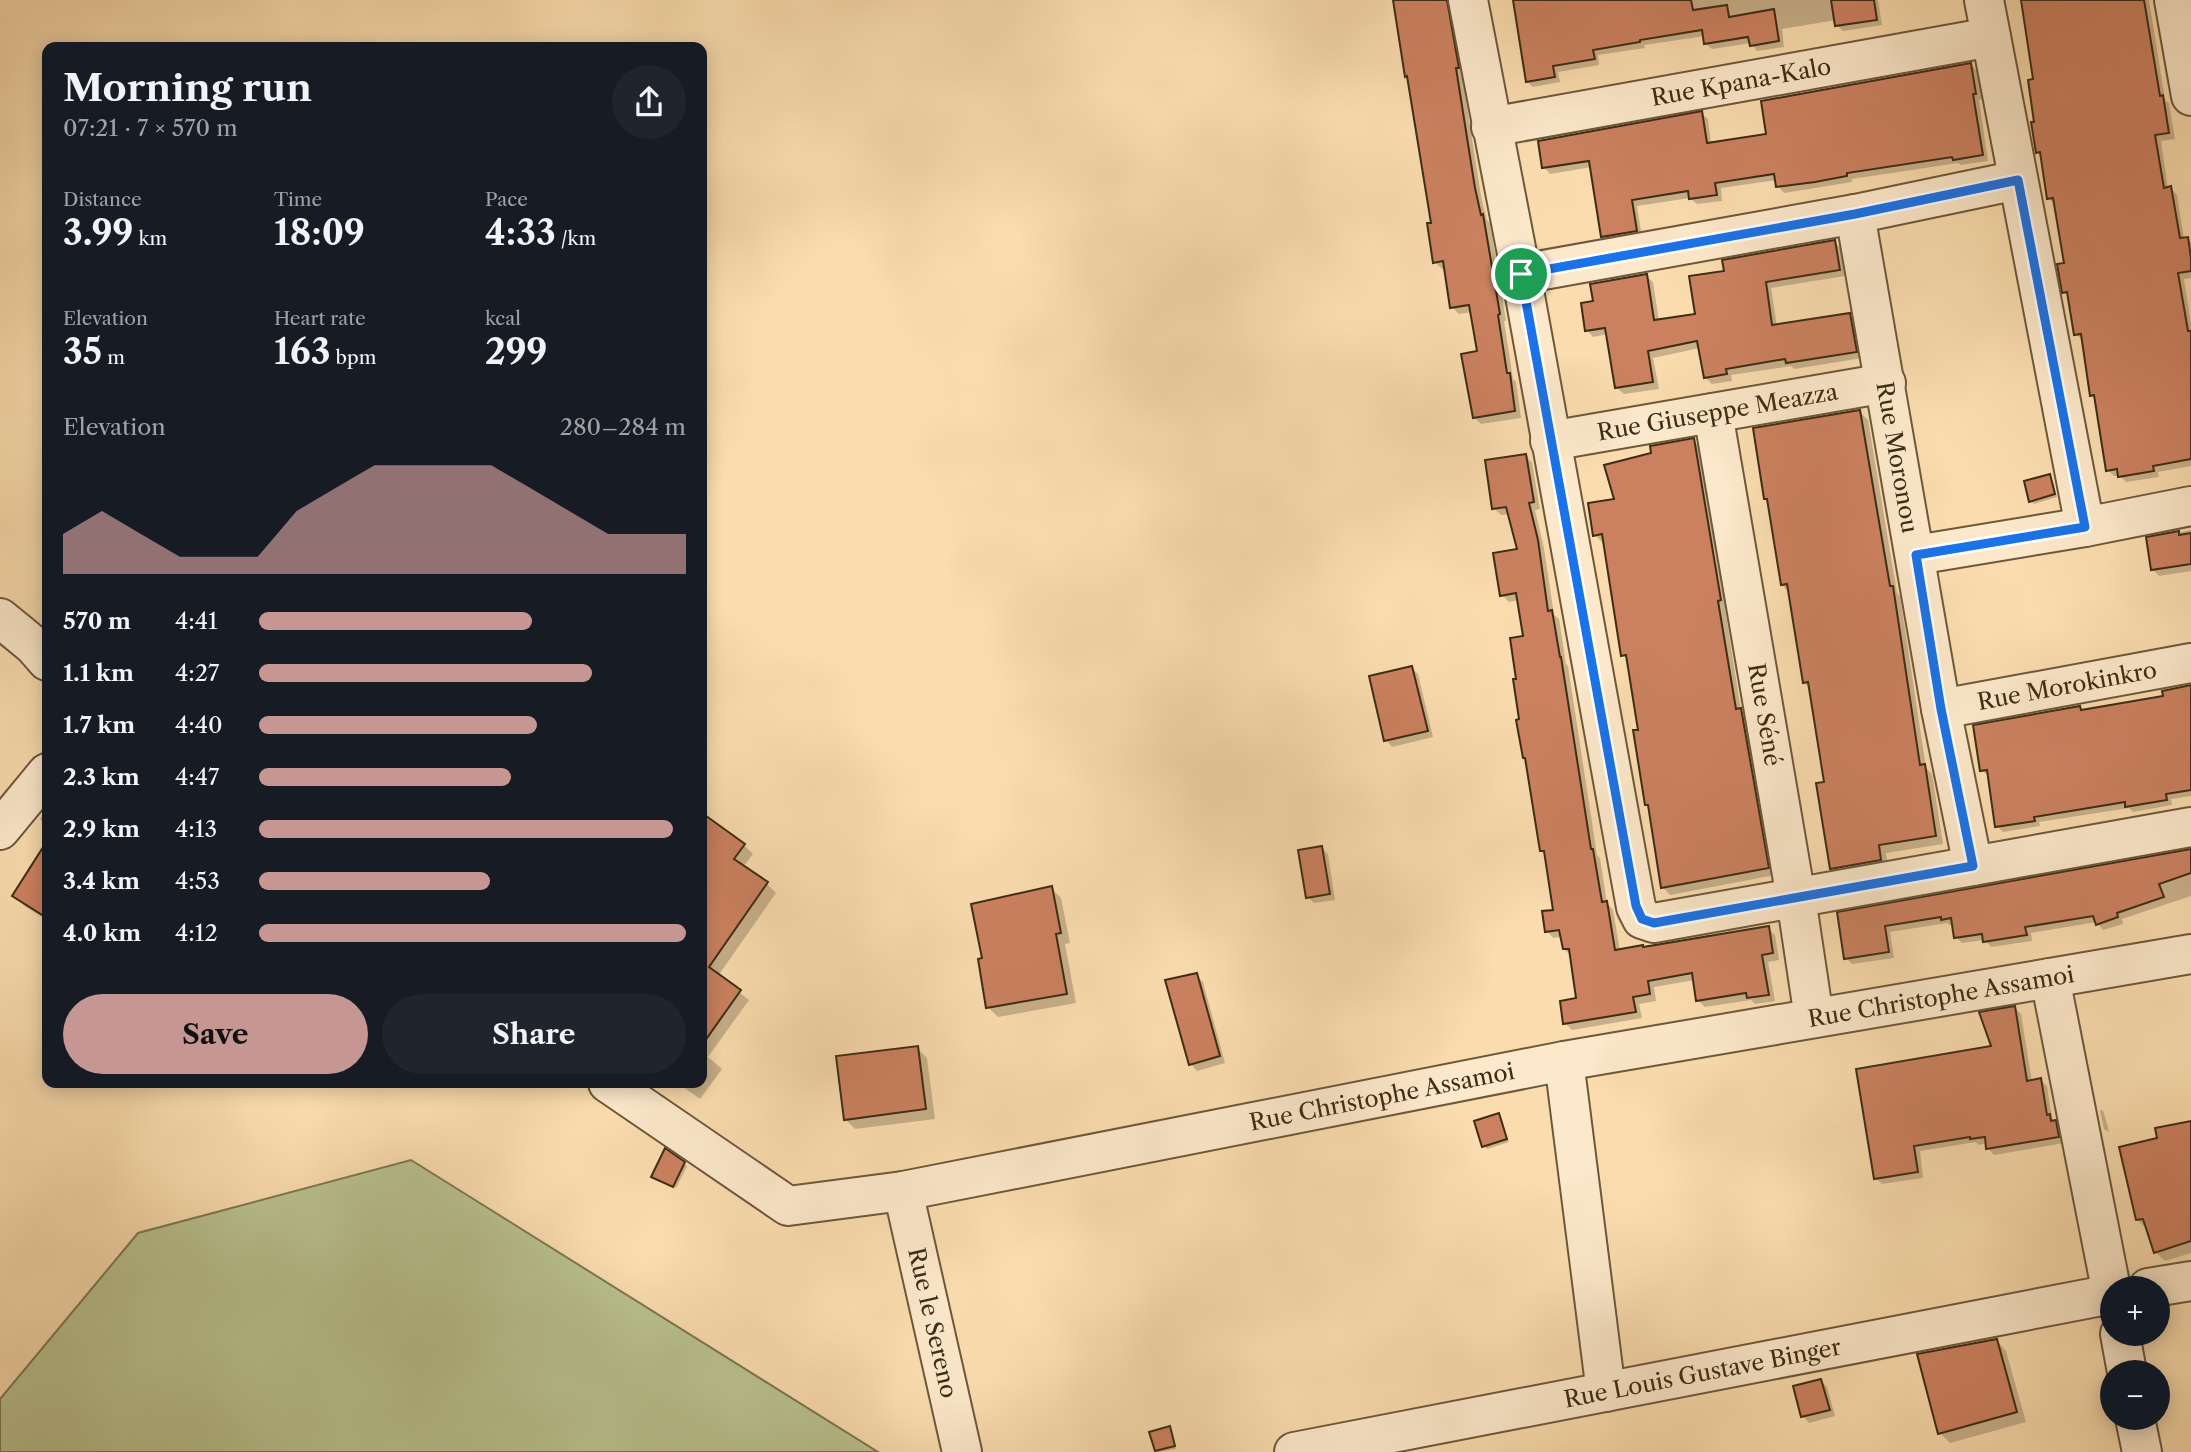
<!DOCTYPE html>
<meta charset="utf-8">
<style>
body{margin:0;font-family:"Libre Caslon Text",serif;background:#20242c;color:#f1f3f6;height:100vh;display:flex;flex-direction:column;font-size:26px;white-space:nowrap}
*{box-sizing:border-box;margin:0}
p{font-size:23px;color:#9ea1a6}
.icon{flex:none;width:38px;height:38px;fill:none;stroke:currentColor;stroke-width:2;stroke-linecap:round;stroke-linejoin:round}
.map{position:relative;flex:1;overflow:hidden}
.side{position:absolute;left:42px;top:42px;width:665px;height:1046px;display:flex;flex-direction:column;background:#171b24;border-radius:14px;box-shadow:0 4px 18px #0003}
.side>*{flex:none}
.controls{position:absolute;left:2100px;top:1276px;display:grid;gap:14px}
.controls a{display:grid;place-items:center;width:70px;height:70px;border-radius:50%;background:#171b24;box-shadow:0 4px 18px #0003;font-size:35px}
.pin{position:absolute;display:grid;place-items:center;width:60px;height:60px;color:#fff;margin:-30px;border:4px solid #fff;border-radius:50%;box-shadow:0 2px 7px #0007}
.round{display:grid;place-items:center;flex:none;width:74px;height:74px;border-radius:37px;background:#20242c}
.head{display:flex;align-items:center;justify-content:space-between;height:119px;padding:0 21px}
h1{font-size:38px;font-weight:700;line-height:52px}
.figures{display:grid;grid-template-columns:repeat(3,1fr);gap:10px;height:119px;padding:7px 21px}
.figures div{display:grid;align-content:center}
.figures b{font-size:35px;font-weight:700}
.figures small{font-size:19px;font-weight:400}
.figures p{font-size:19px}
.chart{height:196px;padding:14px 21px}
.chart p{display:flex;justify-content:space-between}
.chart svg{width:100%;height:126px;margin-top:7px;fill:#c59692;opacity:.7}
.primary-button{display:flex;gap:14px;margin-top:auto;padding:14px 21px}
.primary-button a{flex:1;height:80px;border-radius:42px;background:#c59692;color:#111;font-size:28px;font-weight:700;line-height:80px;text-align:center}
.primary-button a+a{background:#20242c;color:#f1f3f6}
ul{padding:0 21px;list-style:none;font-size:23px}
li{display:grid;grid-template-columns:112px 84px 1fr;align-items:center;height:52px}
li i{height:18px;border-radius:9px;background:#c59692}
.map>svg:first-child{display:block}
.green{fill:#b9c28f;stroke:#7c7752;stroke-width:2}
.shadow{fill:#0003}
.building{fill:#cb8160;stroke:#3e2c15;stroke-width:2}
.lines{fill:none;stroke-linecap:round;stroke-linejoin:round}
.minor-casing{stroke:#6d583b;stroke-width:42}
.minor{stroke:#fce8ca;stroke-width:38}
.route-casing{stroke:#fff;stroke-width:14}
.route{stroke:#1a73e8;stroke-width:9}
.labels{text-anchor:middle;stroke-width:5;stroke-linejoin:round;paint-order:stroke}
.street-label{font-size:23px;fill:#3e2c15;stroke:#fce8ca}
</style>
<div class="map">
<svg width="2191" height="1452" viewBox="0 0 2191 1452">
<rect width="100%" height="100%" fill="#fadcae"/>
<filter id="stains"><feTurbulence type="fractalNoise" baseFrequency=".00286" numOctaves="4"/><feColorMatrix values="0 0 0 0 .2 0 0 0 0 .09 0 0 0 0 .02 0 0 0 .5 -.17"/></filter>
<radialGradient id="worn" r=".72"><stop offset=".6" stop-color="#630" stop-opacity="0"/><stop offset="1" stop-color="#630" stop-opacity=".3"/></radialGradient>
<path class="green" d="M411 1160 878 1452H0V1399L138 1233Z"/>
<g class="shadow">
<path d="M1399 0H1453L1465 74 1462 75 1481 196 1487 220 1490 223 1506 321H1504L1513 379 1516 382 1521 418 1481 424 1474 417 1479 353 1472 312 1459 314 1452 307 1446 268 1442 269 1435 262 1433 224 1410 79 1406 76Z"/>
<path d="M1515 0H1878L1882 25 1843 31 1837 25 1836 20 1782 29 1784 47 1757 51 1751 43 1712 49 1706 44 1705 36 1644 45 1645 48 1598 55 1599 65 1558 72 1560 82 1533 87 1527 81Z"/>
<path d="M2022 0H2149L2165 100 2169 103 2175 139 2161 141 2168 189 2171 188 2177 195 2184 239H2187L2191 242V278L2184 279 2191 324V466L2158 472 2159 477 2126 482 2120 476H2114L2108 470 2096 400 2092 395 2083 340 2075 334 2070 298 2064 292 2066 264 2055 205 2049 198 2042 157 2037 152 2035 81Z"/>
<path d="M1971 65 1977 71 1982 99 1979 100 1988 161 1961 165 1958 163 1852 179V182L1784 193 1778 186 1777 180 1721 188 1722 201 1697 204 1690 198 1637 206 1642 237 1609 243 1603 237 1592 167 1550 174 1544 167 1701 113 1708 119 1711 144 1768 135Z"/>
<path d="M1834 242 1841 248 1845 276 1771 288 1777 326 1849 314 1856 321 1862 358 1794 369 1791 366 1731 375 1732 381 1712 384 1705 377 1700 348 1653 358 1659 389 1624 394 1617 388 1608 334 1593 337 1587 330 1595 303 1646 276 1653 282 1659 321 1697 315 1726 272Z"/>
<path d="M1860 412 1868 420 1897 593 1900 596 1926 768 1932 774 1943 844 1886 853 1888 868 1839 877 1831 869 1826 784 1811 689 1804 682 1790 593 1782 585 1769 502 1766 498Z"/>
<path d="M1693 440 1701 448 1727 607 1725 608 1741 711 1748 718 1775 875 1670 895 1663 887 1651 808 1647 804 1640 731 1628 660 1623 655 1605 542 1603 543 1595 535 1616 500 1653 454Z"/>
<path d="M1526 456 1532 463 1540 509 1535 510 1544 548 1554 615 1559 619 1566 664 1568 666 1597 855 1600 858 1607 903 1613 910 1620 951 1768 928 1775 935 1779 960 1768 962 1775 1001 1755 1004 1751 1000 1705 1007 1698 1000 1695 980 1654 987 1656 1001 1639 1004 1642 1018 1572 1030 1565 1023 1578 1000 1571 956 1564 949 1562 937 1553 938 1547 931 1555 911 1546 855 1542 851 1527 760 1524 757 1518 681 1525 637 1519 600 1509 602 1502 595 1519 550 1510 514 1501 515 1494 508Z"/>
<path d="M2049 476 2052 479 2057 497 2034 504 2031 501Z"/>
<path d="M2191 530V571L2159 576 2153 570 2148 539Z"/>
<path d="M1411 668 1418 674 1433 737 1392 747 1386 740Z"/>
<path d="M2191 687V796L2171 799 2172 805 2133 812 2129 808 2039 822 2040 826 2003 832 1997 826 1989 776 1981 770 2080 707 2084 711 2165 698Z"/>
<path d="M47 810V826L40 819Z"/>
<path d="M702 815 744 845 753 854 743 867 767 884 776 893 718 976 749 1000 708 1057 722 1069 700 1099 678 1083H702Z"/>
<path d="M1321 848 1328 854 1335 900 1314 903 1308 897Z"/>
<path d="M2191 851V896L2122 919 2123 924 2103 930 2097 922 2031 933 2032 941 1991 947 1985 940 1962 943 1956 937 1954 924 1949 925 1947 923 1890 932 1894 958 1852 964 1846 958 1839 914Z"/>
<path d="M37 861 47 867V920L24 906 15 896Z"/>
<path d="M1051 888 1061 898 1070 943 1065 944 1076 1003 998 1017 988 1007Z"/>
<path d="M1196 975 1203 982 1225 1063 1197 1071 1191 1064Z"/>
<path d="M2015 1008 2021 1014 2032 1082 2040 1080 2047 1086 2052 1118 2061 1128 2064 1143 1994 1155 1988 1148 1987 1143 1978 1145 1976 1142 1920 1151 1923 1178 1882 1184 1876 1178 1993 1047Z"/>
<path d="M917 1048 927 1058 935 1119 855 1129 845 1119Z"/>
<path d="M2102 1110 2104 1113 2109 1132 2104 1129 2100 1111Z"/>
<path d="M1498 1115 1509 1142 1487 1149 1484 1146Z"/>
<path d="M2191 1122V1253L2165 1261 2155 1252 2147 1229 2137 1220Z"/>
<path d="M665 1151 687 1166 676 1188 653 1177Z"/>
<path d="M1996 1340 2006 1351 2026 1422 1950 1443 1940 1433Z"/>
<path d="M1821 1381 1827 1387 1835 1416 1809 1423 1803 1416Z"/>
<path d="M1169 1428 1172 1431 1176 1449 1158 1452 1156 1451Z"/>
</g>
<g class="building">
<path d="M1393 0H1447L1459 68H1456L1475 188 1481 215 1483 214 1500 314 1498 315 1507 373H1510L1515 411 1473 418 1461 354 1477 351 1469 305 1450 308 1443 261 1433 263 1427 223H1431L1407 76 1405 77Z"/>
<path d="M1513 0H1691L1693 10 1727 5 1729 17 1774 9 1779 41 1750 46 1748 37 1704 44 1702 30 1640 40V42L1593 50 1595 59 1553 66 1555 77 1526 82Z"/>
<path d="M1831 0H1874L1877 20 1835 26Z"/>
<path d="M2021 0H2144L2160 96 2163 95 2169 133 2155 135 2164 188 2171 186 2180 238 2188 237 2191 258V271L2178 273 2188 331H2191V459L2153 466 2154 471 2118 477 2117 469 2106 471 2094 395 2090 396 2081 334 2074 335 2067 292 2062 293 2057 264 2064 263 2053 198 2047 199 2040 152 2036 153 2031 122H2034L2028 80 2033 79Z"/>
<path d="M1971 63 1976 94H1973L1983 155 1953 160 1952 157 1847 173V176L1815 182 1776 187 1774 174 1715 183 1717 195 1689 199 1688 191 1632 200 1637 231 1601 237 1589 161 1542 168 1538 141 1702 111 1707 143 1766 134 1761 101Z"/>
<path d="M1835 240 1840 270 1766 282 1772 325 1850 313 1857 352 1786 363 1785 359 1726 369 1727 374 1704 378 1697 341 1648 351 1653 382 1615 388 1605 328 1585 331 1581 303 1593 301 1590 284 1647 274 1654 320 1695 314 1689 276 1724 271 1722 260Z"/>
<path d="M1860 410 1890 586H1893L1920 765 1925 764 1936 836 1879 845 1881 860 1830 869 1816 783 1824 782 1808 682 1803 683 1787 584 1781 585 1767 499H1764L1753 428Z"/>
<path d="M1694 438 1721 600 1718 601 1736 709 1741 708 1769 868 1661 888 1648 805H1645L1633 730H1638L1626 655 1621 656 1602 534 1593 536 1588 503 1614 499 1604 465 1651 453 1650 446Z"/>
<path d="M1526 454 1534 502 1529 503 1538 540 1548 611 1552 610 1560 657H1561L1591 849H1593L1602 902 1607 901 1615 950 1643 945V947L1769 926 1773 953 1762 955 1769 995 1747 998 1746 993 1696 1001 1692 973 1648 981 1650 994 1633 997 1636 1012 1563 1024 1560 1001 1576 998 1569 949H1563L1559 930 1545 932 1542 911 1553 910 1544 851H1540L1525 758H1523L1516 720 1519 719 1513 679H1516L1510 638 1523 636 1516 593 1500 596 1493 553 1517 549 1506 507 1492 509 1485 460Z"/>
<path d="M2050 474 2055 494 2029 502 2024 481Z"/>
<path d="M2179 531V535L2191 533V564L2151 570 2146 537Z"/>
<path d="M1412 666 1428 731 1384 741 1369 676Z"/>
<path d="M2191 685V790L2166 794 2167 800 2125 807V802L2034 817 2035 821 1995 827 1987 770 1980 771 1973 725 2080 706 2081 710 2163 696 2162 691Z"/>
<path d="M702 813 745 844 734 859 768 882 709 967 741 990 702 1045Z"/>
<path d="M47 841V918L12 896Z"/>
<path d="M1322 846 1330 894 1306 898 1298 850Z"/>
<path d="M2191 849V873L2159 884 2164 897 2117 913 2118 917 2096 925 2093 916 2025 927 2027 935 1983 942 1982 934 1954 938 1951 918 1941 920V917L1885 926 1889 952 1844 959 1837 912Z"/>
<path d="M1052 886 1061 933 1056 934 1067 994 986 1008 978 959 982 958 971 904Z"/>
<path d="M1197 973 1220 1056 1189 1065 1165 980Z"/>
<path d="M2015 1006 2027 1081 2041 1078 2047 1115 2050 1114 2051 1121 2056 1120 2059 1137 1986 1149 1985 1137 1970 1139V1137L1914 1146 1918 1172 1874 1179 1856 1069 1991 1046 1979 1012Z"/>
<path d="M918 1046 926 1109 844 1120 836 1056Z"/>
<path d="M1499 1113 1507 1139 1482 1147 1474 1121Z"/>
<path d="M2191 1121V1241L2154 1253 2143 1219 2136 1220 2119 1147 2157 1138 2155 1128Z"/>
<path d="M665 1148 685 1162 673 1187 651 1177Z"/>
<path d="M1997 1339 2017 1412 1938 1434 1917 1354Z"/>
<path d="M1821 1379 1830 1410 1801 1417 1793 1386Z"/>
<path d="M1170 1426 1175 1446 1155 1451 1149 1432Z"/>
</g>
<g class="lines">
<defs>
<g id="minor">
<path d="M1468 0 1521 274 1636 907 1642 919 1654 923 2191 827"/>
<path d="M1984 0 2085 527"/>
<path d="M2174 0 2191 96"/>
<path id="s1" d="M1491 127 1991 37"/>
<path id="s2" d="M1855 214 1941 709 1973 866"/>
<path d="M1521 274 1855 214 2018 180"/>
<path id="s3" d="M1713 413 1796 898 1814 1018"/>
<path id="s4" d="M1550 441 1886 383"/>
<path d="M1916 555 2085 527 2191 506"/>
<path d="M0 618 33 645 47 661"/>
<path id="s5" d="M1941 709 2191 663"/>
<path d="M0 830 47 773"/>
<path d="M2050 978 2112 1294"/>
<path d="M1564 1061 1606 1392"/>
<path id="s6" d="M608 1083 788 1206 903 1191 1564 1061 2191 954"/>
<path id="s7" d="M903 1191 962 1452"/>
<path d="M2148 1288 2191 1281"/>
<path d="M2120 1334 2127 1372"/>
<path d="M2135 1418 2142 1452"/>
<path id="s8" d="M1294 1452 2112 1294"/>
</g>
</defs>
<use href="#minor" class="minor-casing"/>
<use href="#minor" class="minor"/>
</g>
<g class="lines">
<defs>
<path id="route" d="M2018 180 2085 527 1916 555 1941 709 1973 866 1654 923 1642 919 1636 906 1521 274 1855 214Z"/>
</defs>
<use href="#route" class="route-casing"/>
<use href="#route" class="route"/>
</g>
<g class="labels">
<g class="street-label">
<text dy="8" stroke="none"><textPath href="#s1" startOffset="254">Rue Kpana-Kalo</textPath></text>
<text dy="8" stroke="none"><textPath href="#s4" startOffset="170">Rue Giuseppe Meazza</textPath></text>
<text dy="8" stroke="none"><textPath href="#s2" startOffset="247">Rue Moronou</textPath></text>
<text dy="8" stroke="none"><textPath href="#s5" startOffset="128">Rue Morokinkro</textPath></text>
<text dy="8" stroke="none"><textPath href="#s3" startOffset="306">Rue Séné</textPath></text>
<text dy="8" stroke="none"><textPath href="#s6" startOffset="1390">Rue Christophe Assamoi</textPath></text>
<text dy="8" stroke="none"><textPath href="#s6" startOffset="822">Rue Christophe Assamoi</textPath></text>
<text dy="8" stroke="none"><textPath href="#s7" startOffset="135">Rue le Sereno</textPath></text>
<text dy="8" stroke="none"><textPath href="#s8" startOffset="416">Rue Louis Gustave Binger</textPath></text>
</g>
</g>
<rect width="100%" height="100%" filter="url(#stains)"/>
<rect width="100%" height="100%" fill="url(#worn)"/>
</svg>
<div class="controls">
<a>+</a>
<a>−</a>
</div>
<div class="pin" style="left:1521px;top:274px;background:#1e9e55"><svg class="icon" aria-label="arrive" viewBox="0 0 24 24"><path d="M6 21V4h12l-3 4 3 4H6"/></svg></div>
<section class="side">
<div class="head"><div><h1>Morning run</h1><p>07:21 · 7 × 570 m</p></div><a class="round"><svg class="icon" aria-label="share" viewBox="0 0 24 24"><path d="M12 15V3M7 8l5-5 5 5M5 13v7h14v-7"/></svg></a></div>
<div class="figures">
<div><p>Distance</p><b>3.99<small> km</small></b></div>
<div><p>Time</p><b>18:09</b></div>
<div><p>Pace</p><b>4:33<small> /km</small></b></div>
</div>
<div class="figures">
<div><p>Elevation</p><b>35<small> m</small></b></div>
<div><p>Heart rate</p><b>163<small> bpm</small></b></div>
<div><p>kcal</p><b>299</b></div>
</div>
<div class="chart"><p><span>Elevation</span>280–284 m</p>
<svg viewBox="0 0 160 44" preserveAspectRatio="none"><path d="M0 44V30L10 22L20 30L30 38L40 38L50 38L60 22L70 14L80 6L90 6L100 6L110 6L120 14L130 22L140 30L150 30L160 30V44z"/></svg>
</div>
<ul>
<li><b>570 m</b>4:41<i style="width:64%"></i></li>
<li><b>1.1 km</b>4:27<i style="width:78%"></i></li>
<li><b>1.7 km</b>4:40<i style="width:65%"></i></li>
<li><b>2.3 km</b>4:47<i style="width:59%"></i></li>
<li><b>2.9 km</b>4:13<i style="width:97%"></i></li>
<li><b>3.4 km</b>4:53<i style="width:54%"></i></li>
<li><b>4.0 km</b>4:12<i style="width:100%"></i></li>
</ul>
<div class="primary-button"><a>Save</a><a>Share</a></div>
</section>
</div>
